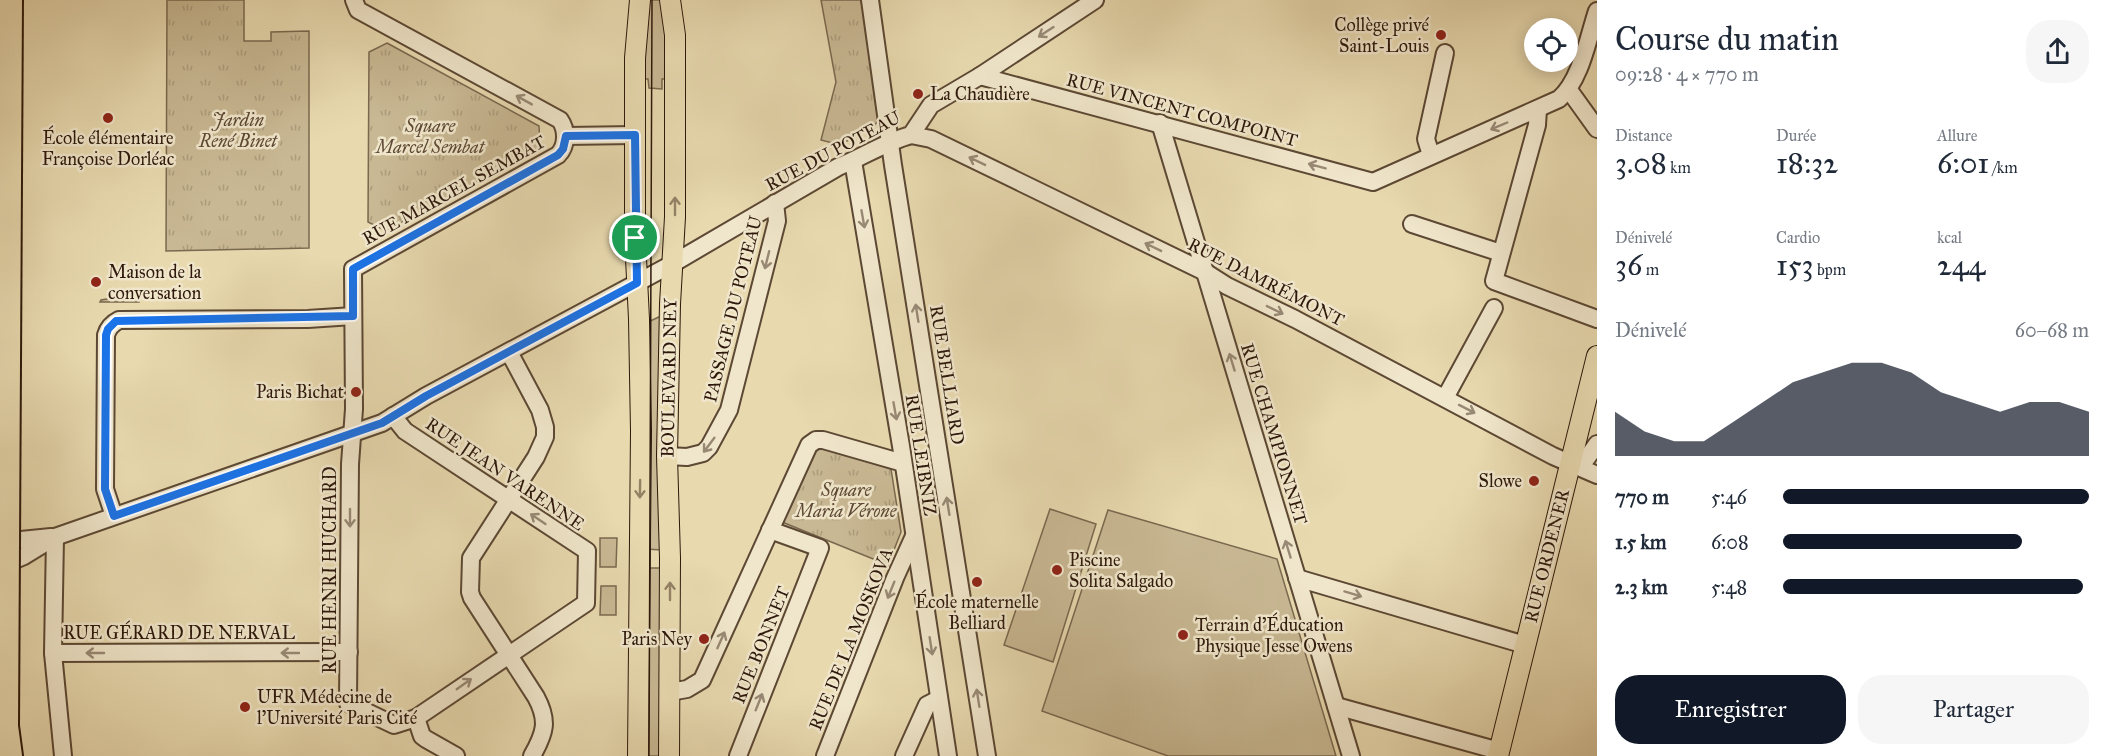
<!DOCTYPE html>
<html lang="fr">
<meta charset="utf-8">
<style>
body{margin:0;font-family:"IM FELL Great Primer",serif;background:#f6f6f7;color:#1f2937;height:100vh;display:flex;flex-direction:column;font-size:22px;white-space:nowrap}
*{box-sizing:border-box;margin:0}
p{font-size:20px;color:#747a83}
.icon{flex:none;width:33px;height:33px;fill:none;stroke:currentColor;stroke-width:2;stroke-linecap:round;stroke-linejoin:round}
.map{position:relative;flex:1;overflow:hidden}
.details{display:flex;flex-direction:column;background:#fff;width:510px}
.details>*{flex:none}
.controls{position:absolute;left:1524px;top:18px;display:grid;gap:12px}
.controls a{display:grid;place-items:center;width:54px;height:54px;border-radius:50%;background:#fff;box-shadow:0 3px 15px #0003;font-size:30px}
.pin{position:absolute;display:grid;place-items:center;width:51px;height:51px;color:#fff;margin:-26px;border:3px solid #fff;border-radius:50%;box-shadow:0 2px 6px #0007}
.round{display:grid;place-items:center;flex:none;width:63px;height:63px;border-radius:24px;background:#f6f6f7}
.head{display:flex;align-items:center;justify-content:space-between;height:102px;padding:0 18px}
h1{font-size:33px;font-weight:600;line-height:45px}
.stats{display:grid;grid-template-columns:repeat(3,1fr);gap:9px;height:102px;padding:6px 18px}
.stats div{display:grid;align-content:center}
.stats b{font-size:30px;font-weight:600}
.stats small{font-size:16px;font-weight:400}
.stats p{font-size:16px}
.chart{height:168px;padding:12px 18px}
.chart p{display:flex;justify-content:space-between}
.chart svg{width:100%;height:108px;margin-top:6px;fill:#111827;opacity:.7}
.button{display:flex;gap:12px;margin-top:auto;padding:12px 18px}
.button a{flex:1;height:69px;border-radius:24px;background:#111827;color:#fff;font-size:24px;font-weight:600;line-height:69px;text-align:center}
.button a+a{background:#f6f6f7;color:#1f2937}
ul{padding:0 18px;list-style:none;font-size:20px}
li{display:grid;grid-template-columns:96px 72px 1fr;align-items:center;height:45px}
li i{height:15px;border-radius:8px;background:#111827}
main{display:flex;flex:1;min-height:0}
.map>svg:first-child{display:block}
.green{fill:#c8b893;stroke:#7a684f;stroke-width:1.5}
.park{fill:url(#park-tufts);stroke:#7a684f;stroke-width:1.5}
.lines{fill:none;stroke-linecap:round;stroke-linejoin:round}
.minor-casing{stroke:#5c4834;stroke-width:20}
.major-casing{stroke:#2d180b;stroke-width:22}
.highway-casing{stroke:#2d180b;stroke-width:26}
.minor{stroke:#f0e6cb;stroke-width:16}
.major{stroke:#e8d9af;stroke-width:20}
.highway{stroke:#e8d9af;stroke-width:22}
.tram{stroke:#2d180b;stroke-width:1.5}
.highway-bridge-casing{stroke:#2d180b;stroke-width:26;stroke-linecap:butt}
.highway-bridge{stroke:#e8d9af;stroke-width:22}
.oneway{stroke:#988975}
.oneway2{stroke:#948265}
.route-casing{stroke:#fff;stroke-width:12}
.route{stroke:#1a73e8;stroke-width:8}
.poi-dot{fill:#8f2418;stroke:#f0e6cb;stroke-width:2}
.labels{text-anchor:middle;stroke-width:5;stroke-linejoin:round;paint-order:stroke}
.poi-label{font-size:18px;fill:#2d180b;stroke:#f0e6cb;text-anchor:start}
.street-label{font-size:18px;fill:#2d180b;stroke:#f0e6cb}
.park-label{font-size:18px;font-style:italic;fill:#5c4834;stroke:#f0e6cb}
</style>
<main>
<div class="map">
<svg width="1597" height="756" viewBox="0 0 1597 756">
<defs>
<pattern id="park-tufts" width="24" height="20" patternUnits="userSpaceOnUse" patternTransform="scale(1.5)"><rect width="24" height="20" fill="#c8b893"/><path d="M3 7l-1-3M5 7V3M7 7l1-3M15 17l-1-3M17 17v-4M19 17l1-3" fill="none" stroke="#ac9d7d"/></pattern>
</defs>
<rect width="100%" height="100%" fill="#e8d9af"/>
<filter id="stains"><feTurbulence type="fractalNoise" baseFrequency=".00333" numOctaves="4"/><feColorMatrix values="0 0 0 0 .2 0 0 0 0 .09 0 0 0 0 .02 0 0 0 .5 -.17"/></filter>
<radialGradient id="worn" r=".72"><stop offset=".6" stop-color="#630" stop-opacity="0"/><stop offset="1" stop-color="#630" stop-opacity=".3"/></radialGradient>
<g class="green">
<path d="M648 0H662L669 79H662V89L649 88 648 79H641Z"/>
<path d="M139 294V302H100L101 300Z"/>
<path d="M661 316 663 550 644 549 648 322Z"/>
<path d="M1050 509 1096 524 1053 662 1004 645Z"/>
<path d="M1108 510 1277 559 1336 756H1168L1042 711Z"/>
<path d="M600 538H617L616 567H600Z"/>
<path d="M644 568H663L661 756H645Z"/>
<path d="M601 586H616V615H600Z"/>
</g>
<g class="park">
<path d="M167 0H244V41H271V32L309 31V248L166 251Z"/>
<path d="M821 0H861L879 118 874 127 850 140 836 144 821 140 836 82Z"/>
<path d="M387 43 539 126 540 147 386 231 368 222 369 52Z"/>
<path d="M824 448 891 469 901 532 888 565 782 522 812 456 817 450Z"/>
</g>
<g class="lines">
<defs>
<g id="minor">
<path d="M354 0 358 10 560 120C567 130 567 146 558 155L353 269 354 409 350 464 348 703 394 725 416 718 586 603 587 551 405 431 393 416"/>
<path d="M870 0 893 165 987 756"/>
<path d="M980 76 1373 182 1559 99C1581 80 1588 38 1597 11"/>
<path d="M1569 90 1597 129"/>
<path d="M1538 109 1537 125 1494 281 1597 319"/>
<path d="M1160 123 1351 756"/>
<path d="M911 135 931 139 1205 272 1227 286 1295 319 1553 456 1597 475"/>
<path d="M566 136 635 135"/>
<path d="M1431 155 1426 139 1445 53"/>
<path d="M853 161 901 446 948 756"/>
<path d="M1412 224 1501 253"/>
<path d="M509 352 540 410 545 427V437L536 457 471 558 470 592 472 598 536 697C549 721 545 733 532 756"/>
<path d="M1445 398 1494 308"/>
<path d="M667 456 687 457 703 453 709 447 729 410 777 221 775 203"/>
<path d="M1571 463 1584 462 1597 444"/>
<path d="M114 516 105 489 106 335C108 328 113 323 119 320L308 319 353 316"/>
<path d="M55 537 53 653 63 756"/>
<path d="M0 547 21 540 51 537"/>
<path d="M0 566 24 556 55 537 382 423 426 396 672 264 838 167C863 157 885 142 911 135L931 105 980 76 1095 0"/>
<path d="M1297 578 1525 645"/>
<path d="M53 653 349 652"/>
<path d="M670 692 687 689 702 680 809 445 816 440H823L903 463"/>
<path d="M1336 706 1499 751"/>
<path d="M416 718 422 736 426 739 456 756"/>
<path d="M738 756 820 548 770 530"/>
<path d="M825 756 895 578 914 536"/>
<path d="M904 756 927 705 939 699"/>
</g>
<g id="major">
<path d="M638 756 641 431 639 319 635 238V58L640 0"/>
<path d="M669 756 670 558 667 456 670 304 675 217V35L670 0"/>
<path d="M1498 756 1597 356"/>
</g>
<path id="highway" d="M7 726 11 756"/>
</defs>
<use href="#minor" class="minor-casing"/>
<use href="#major" class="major-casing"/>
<use href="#highway" class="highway-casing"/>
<use href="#minor" class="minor"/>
<use href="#major" class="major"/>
<use href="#highway" class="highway"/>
<path class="tram" d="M649 756 652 0"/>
<defs>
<path id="highway-bridge" d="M7 726 11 0"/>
</defs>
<use href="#highway-bridge" class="highway-bridge-casing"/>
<use href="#highway-bridge" class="highway-bridge"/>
</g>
<defs><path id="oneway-shaft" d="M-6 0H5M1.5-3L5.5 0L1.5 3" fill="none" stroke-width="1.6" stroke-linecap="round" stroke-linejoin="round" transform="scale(1.5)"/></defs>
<g class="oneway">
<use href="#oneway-shaft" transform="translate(1046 32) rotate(147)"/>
<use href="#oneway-shaft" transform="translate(524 100) rotate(-151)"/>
<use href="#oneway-shaft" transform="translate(1499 126) rotate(157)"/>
<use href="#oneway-shaft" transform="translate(977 161) rotate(-154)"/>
<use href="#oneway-shaft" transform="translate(1317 166) rotate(-165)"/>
<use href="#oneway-shaft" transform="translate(863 219) rotate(80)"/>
<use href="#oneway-shaft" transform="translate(1153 247) rotate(-154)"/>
<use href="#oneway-shaft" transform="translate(767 260) rotate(104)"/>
<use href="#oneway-shaft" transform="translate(1275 310) rotate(26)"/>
<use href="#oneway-shaft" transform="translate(917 313) rotate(-99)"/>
<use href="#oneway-shaft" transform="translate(1232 362) rotate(-107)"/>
<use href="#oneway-shaft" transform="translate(1467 409) rotate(27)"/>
<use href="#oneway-shaft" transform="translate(895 411) rotate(80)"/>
<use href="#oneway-shaft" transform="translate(709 445) rotate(127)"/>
<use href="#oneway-shaft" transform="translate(948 506) rotate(-99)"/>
<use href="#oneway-shaft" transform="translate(350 518) rotate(90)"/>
<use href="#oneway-shaft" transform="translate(538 519) rotate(-146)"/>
<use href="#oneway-shaft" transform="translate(1288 549) rotate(-107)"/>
<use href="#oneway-shaft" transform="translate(891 590) rotate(112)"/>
<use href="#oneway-shaft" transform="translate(1353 594) rotate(17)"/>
<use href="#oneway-shaft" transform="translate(721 640) rotate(-66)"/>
<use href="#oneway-shaft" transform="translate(931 646) rotate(81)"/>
<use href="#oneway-shaft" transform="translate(95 653) rotate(180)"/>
<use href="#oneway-shaft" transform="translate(290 653) rotate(180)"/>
<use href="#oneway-shaft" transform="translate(464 684) rotate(-35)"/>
<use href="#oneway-shaft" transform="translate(978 698) rotate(-99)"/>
<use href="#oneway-shaft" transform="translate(759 702) rotate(-68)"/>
</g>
<g class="oneway2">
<use href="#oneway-shaft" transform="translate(675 206) rotate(-90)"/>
<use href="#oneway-shaft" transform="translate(640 489) rotate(91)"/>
<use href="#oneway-shaft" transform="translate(670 591) rotate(-90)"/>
</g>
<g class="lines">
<defs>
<path id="route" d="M635 135 637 283 426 396 382 423 114 516 105 489 106 335 108 329 116 321 353 316V269L558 155 563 149 566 136Z"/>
</defs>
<use href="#route" class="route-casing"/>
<use href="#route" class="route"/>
</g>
<g class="poi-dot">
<circle cx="1441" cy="35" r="6"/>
<circle cx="918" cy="94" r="6"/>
<circle cx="108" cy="118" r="6"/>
<circle cx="96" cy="282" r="6"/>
<circle cx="356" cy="392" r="6"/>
<circle cx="1534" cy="481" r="6"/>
<circle cx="1057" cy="570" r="6"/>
<circle cx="977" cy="582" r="6"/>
<circle cx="1183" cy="635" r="6"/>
<circle cx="704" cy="639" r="6"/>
<circle cx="245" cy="707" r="6"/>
</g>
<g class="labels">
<g class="poi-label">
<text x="1429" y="31" text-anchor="end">Collège privé<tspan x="1429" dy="21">Saint-Louis</tspan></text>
<text x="930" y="100">La Chaudière</text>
<text x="108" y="144" text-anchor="middle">École élémentaire<tspan x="108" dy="21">Françoise Dorléac</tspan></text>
<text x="108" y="278">Maison de la<tspan x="108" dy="21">conversation</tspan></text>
<text x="344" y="398" text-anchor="end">Paris Bichat</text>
<text x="1522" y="487" text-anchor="end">Slowe</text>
<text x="1069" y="566">Piscine<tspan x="1069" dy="21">Solita Salgado</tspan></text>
<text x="977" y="608" text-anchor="middle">École maternelle<tspan x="977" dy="21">Belliard</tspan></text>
<text x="1195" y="631">Terrain d'Éducation<tspan x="1195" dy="21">Physique Jesse Owens</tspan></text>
<text x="692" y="645" text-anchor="end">Paris Ney</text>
<text x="257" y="703">UFR Médecine de<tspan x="257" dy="21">l'Université Paris Cité</tspan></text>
</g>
<g class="street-label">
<text transform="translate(1182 110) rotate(15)" y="6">RUE VINCENT COMPOINT</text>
<text transform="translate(833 151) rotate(-28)" y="6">RUE DU POTEAU</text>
<text transform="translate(454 190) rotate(-29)" y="6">RUE MARCEL SEMBAT</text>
<text transform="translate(1266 282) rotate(27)" y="6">RUE DAMRÉMONT</text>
<text transform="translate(733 309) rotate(-76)" y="6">PASSAGE DU POTEAU</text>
<text transform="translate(947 375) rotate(81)" y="6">RUE BELLIARD</text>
<text transform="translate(669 378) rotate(-89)" y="6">BOULEVARD NEY</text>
<text transform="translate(1274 434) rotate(73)" y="6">RUE CHAMPIONNET</text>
<text transform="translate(921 455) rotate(81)" y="6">RUE LEIBNIZ</text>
<text transform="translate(505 474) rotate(34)" y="6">RUE JEAN VARENNE</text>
<text transform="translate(1547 556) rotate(-76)" y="6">RUE ORDENER</text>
<text transform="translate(330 570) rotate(-90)" y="6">RUE HENRI HUCHARD</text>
<text x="179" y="639">RUE GÉRARD DE NERVAL</text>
<text transform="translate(851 639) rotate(-68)" y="6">RUE DE LA MOSKOVA</text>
<text transform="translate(761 645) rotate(-68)" y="6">RUE BONNET</text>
</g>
<g class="park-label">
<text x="238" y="126">Jardin<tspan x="238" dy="21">René Binet</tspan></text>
<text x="430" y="132">Square<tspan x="430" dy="21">Marcel Sembat</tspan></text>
<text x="846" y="496">Square<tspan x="846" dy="21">Maria Vérone</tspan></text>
</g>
</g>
<rect width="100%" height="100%" filter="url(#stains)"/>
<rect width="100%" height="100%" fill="url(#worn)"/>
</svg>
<div class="controls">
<a><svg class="icon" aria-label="locate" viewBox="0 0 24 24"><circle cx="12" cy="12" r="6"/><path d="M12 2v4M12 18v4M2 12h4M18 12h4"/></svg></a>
</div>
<div class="pin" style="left:635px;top:238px;background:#1e9e55"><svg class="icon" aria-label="arrive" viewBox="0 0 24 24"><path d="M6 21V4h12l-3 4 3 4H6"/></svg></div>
</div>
<section class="details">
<div class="head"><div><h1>Course du matin</h1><p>09:28 · 4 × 770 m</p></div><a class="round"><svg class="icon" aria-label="share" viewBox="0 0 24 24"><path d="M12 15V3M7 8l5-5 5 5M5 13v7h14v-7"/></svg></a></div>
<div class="stats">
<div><p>Distance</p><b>3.08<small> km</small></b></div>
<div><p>Durée</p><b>18:32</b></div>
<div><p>Allure</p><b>6:01<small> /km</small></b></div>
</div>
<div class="stats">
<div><p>Dénivelé</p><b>36<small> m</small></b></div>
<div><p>Cardio</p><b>153<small> bpm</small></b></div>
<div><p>kcal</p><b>244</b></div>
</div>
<div class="chart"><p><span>Dénivelé</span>60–68 m</p>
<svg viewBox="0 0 160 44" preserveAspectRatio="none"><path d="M0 44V26L10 34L20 38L30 38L40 30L50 22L60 14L70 10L80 6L90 6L100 10L110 18L120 22L130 26L140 22L150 22L160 26V44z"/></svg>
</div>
<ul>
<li><b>770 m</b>5:46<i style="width:100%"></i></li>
<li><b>1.5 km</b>6:08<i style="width:78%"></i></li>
<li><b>2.3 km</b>5:48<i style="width:98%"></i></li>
</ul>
<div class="button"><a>Enregistrer</a><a>Partager</a></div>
</section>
</main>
